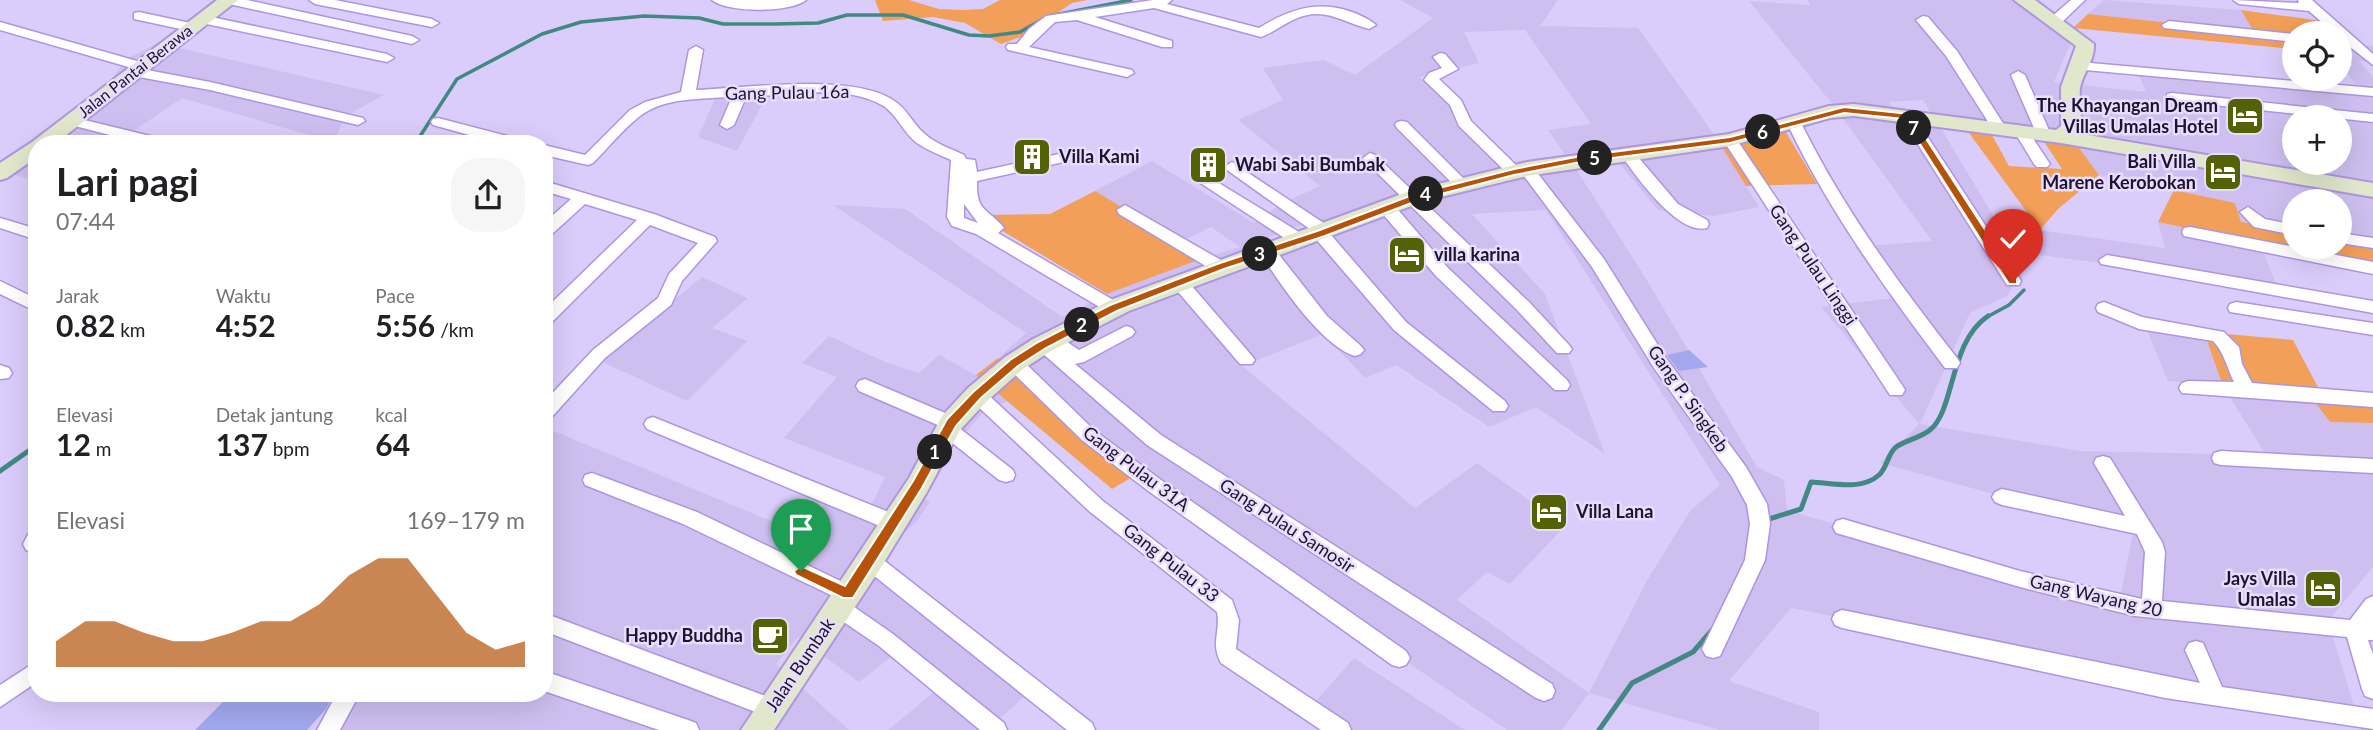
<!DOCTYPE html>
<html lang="id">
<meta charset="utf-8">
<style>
body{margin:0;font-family:Lato,sans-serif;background:#f6f6f6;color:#202124;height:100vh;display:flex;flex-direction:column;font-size:26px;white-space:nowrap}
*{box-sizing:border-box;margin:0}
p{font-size:23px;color:#757577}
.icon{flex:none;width:38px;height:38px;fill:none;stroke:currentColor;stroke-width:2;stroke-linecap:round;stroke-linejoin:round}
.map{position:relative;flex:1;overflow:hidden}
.sheet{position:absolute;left:28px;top:135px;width:525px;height:567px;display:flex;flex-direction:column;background:#fff;border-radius:28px;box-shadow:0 7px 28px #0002}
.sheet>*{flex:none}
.tools{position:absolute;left:2282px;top:21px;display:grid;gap:14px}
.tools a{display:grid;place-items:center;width:70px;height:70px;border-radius:50%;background:#fff;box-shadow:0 7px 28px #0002;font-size:35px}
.pin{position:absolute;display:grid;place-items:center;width:60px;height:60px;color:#fff;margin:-72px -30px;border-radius:50% 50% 50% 0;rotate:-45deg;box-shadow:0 0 7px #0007}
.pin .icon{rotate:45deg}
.km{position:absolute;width:35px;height:35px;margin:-18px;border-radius:50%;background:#222;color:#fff;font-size:19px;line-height:35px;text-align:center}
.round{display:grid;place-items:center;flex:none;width:74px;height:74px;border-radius:28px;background:#f6f6f6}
.headline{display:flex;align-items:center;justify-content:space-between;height:119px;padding:0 28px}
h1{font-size:38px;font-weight:700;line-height:52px}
.stats{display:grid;grid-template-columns:repeat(3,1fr);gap:10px;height:119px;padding:7px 28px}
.stats div{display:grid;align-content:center}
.stats b{font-size:30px;font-weight:700}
.stats small{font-size:19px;font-weight:400}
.stats p{font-size:19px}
.chart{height:196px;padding:14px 28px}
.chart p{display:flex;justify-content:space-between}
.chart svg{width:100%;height:126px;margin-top:7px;fill:#b45309;opacity:.7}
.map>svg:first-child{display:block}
.built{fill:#cebff0;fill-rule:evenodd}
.green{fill:#f29f59}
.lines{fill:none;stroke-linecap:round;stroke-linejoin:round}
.stream-far1{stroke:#428883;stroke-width:3.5}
.stream{stroke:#428883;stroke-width:5}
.building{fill:#a1a8ee}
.street-casing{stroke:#ae95df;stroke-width:3}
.secondary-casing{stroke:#ae95df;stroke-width:4}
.street{fill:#fff;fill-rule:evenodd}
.secondary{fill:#e1e7cb;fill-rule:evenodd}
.route{fill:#b45309;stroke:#fff;stroke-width:2}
.labels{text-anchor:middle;stroke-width:5;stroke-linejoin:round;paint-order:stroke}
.far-street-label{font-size:16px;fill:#1e142f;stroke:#e7ddfc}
.street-label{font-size:18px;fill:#1e142f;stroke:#e7ddfc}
.poi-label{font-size:18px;font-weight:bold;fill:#1e142f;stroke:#e7ddfc;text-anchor:end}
</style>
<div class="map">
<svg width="2373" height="730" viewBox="0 0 2373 730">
<rect width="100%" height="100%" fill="#dbcdfb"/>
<g class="built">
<path d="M1400 0H1558L1540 26 1638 28 1715 136 1759 207 1714 216 1658 210 1609 151 1567 155 1642 272 1757 467 1784 480 1787 510 2118 608 2133 532 1880 463 1919 424 1821 307 1893 298 1855 247 1932 241 1833 105 1749 1 1810 5 1808 0H2013L2067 34 2071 42 2054 82 2146 92 2135 67 2357 87 2343 67H2354L2343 54 2354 55 2347 44 2373 46V62L2359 61 2373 77V243L2340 238V201H2294V230L2241 222 2235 203 2099 175 2070 137 1936 120 2024 267 2007 296 1970 313 1920 424 2080 451 2266 455 2223 386 2168 381 2145 326 2204 332 2306 390 2330 422 2373 423V567L2328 621 2358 719 2373 722V730H2361L2357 719 1791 608 1729 681 1819 712V730H1720L1589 693 1562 730H1507L1134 476 998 358 1026 333 833 205 905 209 1062 317 1107 294 1206 257 1240 247 1211 227 1180 242 1095 191 1152 161 1254 223 1281 204 1320 186 1238 120 1283 100 1263 68 1324 60 1355 75 1433 18ZM1525 30 1591 124 1548 130 1565 155 1510 162 1419 77 1479 63 1464 32ZM1923 100 1935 119 1897 113 1889 102ZM2294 117H2340V163H2294ZM1546 210 1720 485 1690 511 1648 579 1589 693 1457 600 1487 572 1510 584 1565 526 1477 463 1415 508 1242 366 1323 334 1365 378 1396 365 1489 427 1536 407 1605 454 1545 294 1472 214ZM1303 224 1313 236 1252 258 1242 248Z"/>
<path d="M2104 0 2241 10 2254 32 2088 14Z"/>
<path d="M158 43 384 95 346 116 333 142 182 98 116 143 37 144V181L0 171V162L109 83 126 59Z"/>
<path d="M773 85 737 151 698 137 720 88Z"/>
<path d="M2158 222 2260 245 2277 286 2032 254 2040 230 2165 248Z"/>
<path d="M702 277 748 298 712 328 747 341 687 401 600 361Z"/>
<path d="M829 336 885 362 919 373 939 355 976 375 1007 401 982 414 913 491 930 502 917 521 864 570 1024 697 987 730H888L934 692 891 657 859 682 798 637 776 664 849 730H338L358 693H544V427L805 535 825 504 864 520 885 477 784 438 837 377 802 363Z"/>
<path d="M1354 658 1465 730H1323L1302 717Z"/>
</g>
<g class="green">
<path d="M875 0H909L939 9 962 10 983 9 1000 0H1088L1072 3 1023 36 1001 44 965 23 933 17 883 21Z"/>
<path d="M2241 10 2322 21 2335 33H2294V49L2073 28 2088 14 2254 32Z"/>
<path d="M1778 119 1817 184 1746 186 1715 136Z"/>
<path d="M1961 122 1987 126 2009 166 2062 169 2039 134 2071 137 2099 175 2058 209 2040 230Z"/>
<path d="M2174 190 2235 203 2241 222 2294 230V247H2340V238L2373 243V268L2158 222Z"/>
<path d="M1095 191 1206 257 1107 294 976 215 1050 214Z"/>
<path d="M2204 332 2293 340 2320 391 2373 393V423L2330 422 2306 390 2223 386Z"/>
<path d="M998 358 1134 476 1112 489 976 375Z"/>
</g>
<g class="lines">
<g class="stream-far1">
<path d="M1054 15 1131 0"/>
<path d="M415 144 457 79 542 34 581 22 644 16 699 18 723 24H775L818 23 847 15H903L969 35 989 36 1020 32 1045 18"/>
<path d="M1985 318 2009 305 2024 290"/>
</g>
<g class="stream">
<path d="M0 471 37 445"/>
<path d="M1768 524 1769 519 1801 509 1811 482C1833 483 1861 491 1879 475 1887 468 1888 453 1896 447 1906 440 1920 438 1930 430 1955 410 1949 342 1988 316"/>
<path d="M1599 730 1632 683 1693 652 1713 629"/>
</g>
</g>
<g class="building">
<path d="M1212 150 1224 157 1220 160 1224 162 1208 172 1192 162Z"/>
<path d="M1689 350 1708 367 1679 371 1667 355Z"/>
<path d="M232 693H334L326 709 307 730H195Z"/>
</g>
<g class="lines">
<defs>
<g id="street">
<path d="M223 0H247L412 36 419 40 412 44 229 4Z"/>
<path d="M309 0H335L432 19 439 23 432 27 315 4Z"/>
<path d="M712 0H806C790 13 728 13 712 0Z"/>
<path d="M1153 0H1172L1167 4 1259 28C1290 9 1317 0 1352 12 1360 15 1369 19 1376 25L1369 29C1342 22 1324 6 1295 19 1283 24 1273 33 1261 37L1154 8 1095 17 1172 41V47H1162L1077 20 1055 22 1029 47 1132 70 1134 73 1127 77 1008 50 1006 47 1008 44H1017L1029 29 1046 16Z"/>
<path d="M2071 0H2085L2059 25H2049V19Z"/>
<path d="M2233 0 2299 3 2298 0H2312L2373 54V65L2340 39V33H2334L2309 11 2239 4Z"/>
<path d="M139 12 195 24 197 27 190 31 134 19V13Z"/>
<path d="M202 15 387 54 394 58 387 62 197 22V16Z"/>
<path d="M1923 16 1928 17 1957 51 2006 128 2004 131H1994L1946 56 1916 20Z"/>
<path d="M2169 21 2294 34V42L2164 28 2162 25Z"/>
<path d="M0 22 144 63 146 66 142 69 210 82 363 118 365 121 358 125 210 90 128 75 126 72 132 68 0 30Z"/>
<path d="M696 46 703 50 696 90C745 88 852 73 893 100 908 109 913 125 926 135 936 144 952 149 964 155L966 159 975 160 977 172 1072 151 1077 153 1079 156 1077 159 977 181C976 213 988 208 1004 228L998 233 1120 304 1122 308 1120 312H1108L976 234 952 226 947 217 951 160C940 155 927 150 917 143 903 133 897 113 880 104 842 84 788 95 746 97L734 125 727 129 720 125 732 97C702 99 665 97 640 116 623 129 608 148 593 163L588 165 544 155V145L585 155 630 110 645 102 681 92 689 50ZM964 204 978 223 964 218Z"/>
<path d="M1440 53 1445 54 1458 69 1439 79 1461 100 1471 121 1520 169 1527 164 1532 166 1604 259 1666 358 1746 467 1767 504 1770 524 1765 560 1720 656 1713 658 1706 656 1702 649 1745 560 1750 524 1747 505 1732 477 1654 368 1592 267 1521 172 1514 177 1509 175 1459 126 1450 105 1424 80 1429 73 1442 68 1433 57Z"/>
<path d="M2079 62 2373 88V96L2074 69 2072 66Z"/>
<path d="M2018 71 2025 75 2051 135 2049 138H2039L2037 135 2011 75Z"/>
<path d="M2172 93 2373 114V122L2167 100V94Z"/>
<path d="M1907 112 1914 116 2019 277 2021 281 2019 285H2007L1900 116Z"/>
<path d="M72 117 171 141 173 144H145L67 124 65 121 67 118Z"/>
<path d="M438 118 526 141 528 144H502L433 125 431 122 433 119Z"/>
<path d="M1794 119 1801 123C1843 208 1899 284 1957 358L1960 363 1957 368H1945C1886 290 1829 211 1787 123Z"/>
<path d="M1402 121 1407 122 1470 185 1467 188H1457L1397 128 1395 125 1397 122Z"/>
<path d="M2021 127 2026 128 2050 164 2047 167H2037L2034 164 2014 131Z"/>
<path d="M1730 135 1735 137 1902 385 1905 390 1902 395H1890L1723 140Z"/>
<path d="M1627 148 1632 150 1678 204 1707 220 1709 224 1707 228C1678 236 1634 174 1620 153Z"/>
<path d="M1370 153 1375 155 1529 302 1569 345 1572 349 1569 353H1557L1517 310 1365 161 1363 158Z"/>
<path d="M1232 162 1331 228 1333 232 1331 235 1406 322 1505 401 1508 406 1505 411H1493L1394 330 1315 238 1314 232 1227 170 1224 167Z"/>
<path d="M1204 174 1307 237 1309 241 1307 245H1295L1199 182 1196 179Z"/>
<path d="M544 181 654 214 715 237 717 241 682 281 671 305 605 358 550 419 544 421V402L593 350 658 298 669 274 698 243 650 225 550 324 544 326V310L637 220 585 204 550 236 544 237V223L571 199 544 191Z"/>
<path d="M1387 203 1393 204 1448 268 1567 380 1570 385 1567 390H1555L1436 276 1381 212 1379 208Z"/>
<path d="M1125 205 1226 263 1228 267 1226 271H1214L1119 214 1117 210Z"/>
<path d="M2248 207 2265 219 2294 225V235L2254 227 2240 212Z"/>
<path d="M0 218 37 229V240L0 228Z"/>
<path d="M2190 227 2373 262V274L2184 236 2182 232 2184 228Z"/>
<path d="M2340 233 2373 238V248L2340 243Z"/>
<path d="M1267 246 1273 247 1327 316 1361 346 1364 350 1361 354 1355 356C1321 346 1278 281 1259 251Z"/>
<path d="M2107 255 2373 301V313L2101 264 2099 260Z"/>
<path d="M1179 276 1185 278 1252 356 1255 360 1252 364H1240L1173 286 1171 282 1173 278Z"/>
<path d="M0 281 37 299V312L0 294Z"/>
<path d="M2104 302 2142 317 2224 332 2239 347 2242 364 2252 383 2373 393V407L2182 393 2179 388 2182 383 2188 381 2234 382C2227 368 2224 352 2213 341L2139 329 2098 312 2096 308 2098 304Z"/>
<path d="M2236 302 2373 323V335L2230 312 2228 308 2230 304Z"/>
<path d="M1126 326 1132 328 1135 332 1132 336 1084 362 1075 364 1161 435 1552 684 1555 691 1552 698 1544 701 1536 698 1147 445 1033 345 1036 341 1046 340 1048 335 1054 333 1079 350Z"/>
<path d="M1014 357 1020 358 1094 430 1161 480 1406 651 1410 658 1406 665 1399 667 1392 665 1147 490 1082 440 1008 368 1005 363 1008 358Z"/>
<path d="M0 365 9 368 12 373 9 378 0 379Z"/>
<path d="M865 379 957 418 960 423 958 427 1013 470 1015 475 1013 480 1006 482 999 480 941 434 938 429 940 426 859 391 856 386 859 381Z"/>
<path d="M977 388 983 390 1103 501 1232 600 1239 620 1236 649 1348 723 1351 730H1321L1221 663C1210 642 1221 632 1217 612L1089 511 971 400 968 395 971 390Z"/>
<path d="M653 417 901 517 904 523 901 529 894 531 887 529 647 429 644 424 647 419Z"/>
<path d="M2221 451 2373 459V473L2221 465 2214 463 2212 458 2214 453Z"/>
<path d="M2103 456 2110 458 2162 542 2165 552 2162 601 2350 620 2366 599 2373 596V640H2368L2373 654V699L2365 696 2362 689 2347 637 2135 616 2020 587 1843 535 1836 533 1833 527 1836 521 1843 519 2020 571 2142 599 2145 552 2137 534 2002 505 1995 502 1992 497 1995 492 2002 489 2125 516 2094 463 2096 458Z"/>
<path d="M592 473 697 512 855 588 858 594 855 600 847 602 893 634 1004 723 1007 730H980L879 646 832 614 829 608 832 602 839 599 683 524 585 485 583 480 585 475Z"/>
<path d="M37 529V554L26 550 23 544 30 531Z"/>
<path d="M870 553 877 555 1092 723 1095 730H1067L863 567 860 561 863 555Z"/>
<path d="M1842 610 2200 683 2185 650 2189 643 2196 641 2203 643 2222 687 2373 709V729L2165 698 1842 628 1835 625 1832 619 1835 613Z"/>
<path d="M544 613 779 701 782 708 779 715 771 718 544 631Z"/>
<path d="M37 661V682L0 707V685Z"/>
<path d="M547 672 688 720 696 723 699 730H659L544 691V673Z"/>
<path d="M337 693H360L340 730H317Z"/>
</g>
<g id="secondary">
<path d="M217 0H238L55 144H37V157L7 178 0 180V163L32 142Z"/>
<path d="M2014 0H2035L2094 44C2095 61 2083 72 2080 88 2078 103 2086 121 2076 133L2373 183V197L2061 143 1854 116 1830 118 1730 146 1527 176 1425 201 1129 311 1051 351 1023 369 986 402 960 430 927 492 880 569 774 730H741L909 478 942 416 968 388 1005 357 1033 339 1113 299 1410 191 1527 162 1729 134 1829 106 1854 104 2056 130 2061 126V87L2076 46Z"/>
</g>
</defs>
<use href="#street" class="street-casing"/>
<use href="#secondary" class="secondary-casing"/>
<use href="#street" class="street"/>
<use href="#secondary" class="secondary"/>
</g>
<path class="route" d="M1844 107 1910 114 2017 279V284H2009L1904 119 1844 113 1730 143 1581 162 1514 175 1422 199 1325 236 1224 269 1117 311 1046 348 1018 366 981 398 956 426 922 488 853 598H843L796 575 794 571 801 566 845 586 913 481 947 419 973 392 1010 360 1038 342 1110 305 1217 264 1317 231 1415 194 1514 169 1581 156 1730 137Z"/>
<defs>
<symbol id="hotel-square" viewBox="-11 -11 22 22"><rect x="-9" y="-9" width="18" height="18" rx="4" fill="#536204" stroke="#e7ddfc"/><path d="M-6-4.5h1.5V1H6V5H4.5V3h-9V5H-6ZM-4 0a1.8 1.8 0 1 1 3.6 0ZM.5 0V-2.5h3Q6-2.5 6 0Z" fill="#fff"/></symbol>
<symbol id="building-square" viewBox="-11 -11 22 22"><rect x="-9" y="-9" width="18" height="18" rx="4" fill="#536204" stroke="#e7ddfc"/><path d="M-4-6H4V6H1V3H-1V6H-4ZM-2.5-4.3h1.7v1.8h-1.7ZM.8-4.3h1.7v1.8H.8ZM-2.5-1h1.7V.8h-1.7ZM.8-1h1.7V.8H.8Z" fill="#fff"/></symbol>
<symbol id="cafe-square" viewBox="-11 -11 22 22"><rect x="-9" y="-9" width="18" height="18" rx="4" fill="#536204" stroke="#e7ddfc"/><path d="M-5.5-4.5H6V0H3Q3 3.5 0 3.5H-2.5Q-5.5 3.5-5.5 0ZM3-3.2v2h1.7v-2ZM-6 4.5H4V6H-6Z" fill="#fff"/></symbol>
</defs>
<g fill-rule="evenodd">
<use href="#hotel-square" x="2223" y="94" width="44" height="44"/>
<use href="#building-square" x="1010" y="135" width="44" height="44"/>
<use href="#building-square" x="1186" y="143" width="44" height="44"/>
<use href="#hotel-square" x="2201" y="150" width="44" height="44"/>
<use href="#hotel-square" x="1385" y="233" width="44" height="44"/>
<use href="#hotel-square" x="1527" y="490" width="44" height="44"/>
<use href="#hotel-square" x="2301" y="567" width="44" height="44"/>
<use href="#cafe-square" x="748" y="614" width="44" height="44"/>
</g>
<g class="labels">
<g class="far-street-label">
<text transform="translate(135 71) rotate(-38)" y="6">Jalan Pantai Berawa</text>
</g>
<g class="street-label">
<text transform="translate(787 93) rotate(-1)" y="6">Gang Pulau 16a</text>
<text transform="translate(1813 265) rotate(56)" y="6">Gang Pulau Linggi</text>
<text transform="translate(1688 399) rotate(55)" y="6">Gang P. Singkeb</text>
<text transform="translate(1136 469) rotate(37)" y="6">Gang Pulau 31A</text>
<text transform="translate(1287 526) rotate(33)" y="6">Gang Pulau Samosir</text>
<text transform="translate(1171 563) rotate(38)" y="6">Gang Pulau 33</text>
<text transform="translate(2096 596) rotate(13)" y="6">Gang Wayang 20</text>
<text transform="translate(800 665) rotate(-56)" y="6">Jalan Bumbak</text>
</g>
<g class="poi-label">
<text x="2218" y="112">The Khayangan Dream<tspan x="2218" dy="21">Villas Umalas Hotel</tspan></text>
<text x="1059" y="163" text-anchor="start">Villa Kami</text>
<text x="2196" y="168">Bali Villa<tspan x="2196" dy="21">Marene Kerobokan</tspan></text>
<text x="1235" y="171" text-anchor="start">Wabi Sabi Bumbak</text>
<text x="1434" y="261" text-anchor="start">villa karina</text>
<text x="1576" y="518" text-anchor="start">Villa Lana</text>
<text x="2296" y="585">Jays Villa<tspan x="2296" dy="21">Umalas</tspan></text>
<text x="743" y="642">Happy Buddha</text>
</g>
</g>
</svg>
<div class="tools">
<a><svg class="icon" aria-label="locate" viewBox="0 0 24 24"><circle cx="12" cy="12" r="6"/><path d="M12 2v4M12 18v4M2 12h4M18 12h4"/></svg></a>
<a>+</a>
<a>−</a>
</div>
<div class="pin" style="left:801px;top:571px;background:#1e9e55"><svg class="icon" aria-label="arrive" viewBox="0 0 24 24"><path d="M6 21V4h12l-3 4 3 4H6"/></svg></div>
<div class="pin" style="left:2013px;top:281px;background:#d93025"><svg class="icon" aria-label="check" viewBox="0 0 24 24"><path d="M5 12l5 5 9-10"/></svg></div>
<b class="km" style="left:935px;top:452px">1</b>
<b class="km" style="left:1082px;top:325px">2</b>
<b class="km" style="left:1260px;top:254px">3</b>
<b class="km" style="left:1426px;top:194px">4</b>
<b class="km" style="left:1595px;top:158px">5</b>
<b class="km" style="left:1763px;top:132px">6</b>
<b class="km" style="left:1914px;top:128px">7</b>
<section class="sheet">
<div class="headline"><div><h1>Lari pagi</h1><p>07:44</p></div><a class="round"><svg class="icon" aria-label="share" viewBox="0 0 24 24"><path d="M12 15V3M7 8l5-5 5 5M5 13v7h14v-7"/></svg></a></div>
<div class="stats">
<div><p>Jarak</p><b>0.82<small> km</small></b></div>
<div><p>Waktu</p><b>4:52</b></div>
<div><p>Pace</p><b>5:56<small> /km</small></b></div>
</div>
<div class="stats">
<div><p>Elevasi</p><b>12<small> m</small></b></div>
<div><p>Detak jantung</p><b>137<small> bpm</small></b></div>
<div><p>kcal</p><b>64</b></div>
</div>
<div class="chart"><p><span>Elevasi</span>169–179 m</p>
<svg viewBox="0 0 160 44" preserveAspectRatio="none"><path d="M0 44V35L10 28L20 28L30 32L40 35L50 35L60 32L70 28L80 28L90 22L100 12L110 6L120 6L130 19L140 32L150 38L160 35V44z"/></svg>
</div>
</section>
</div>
